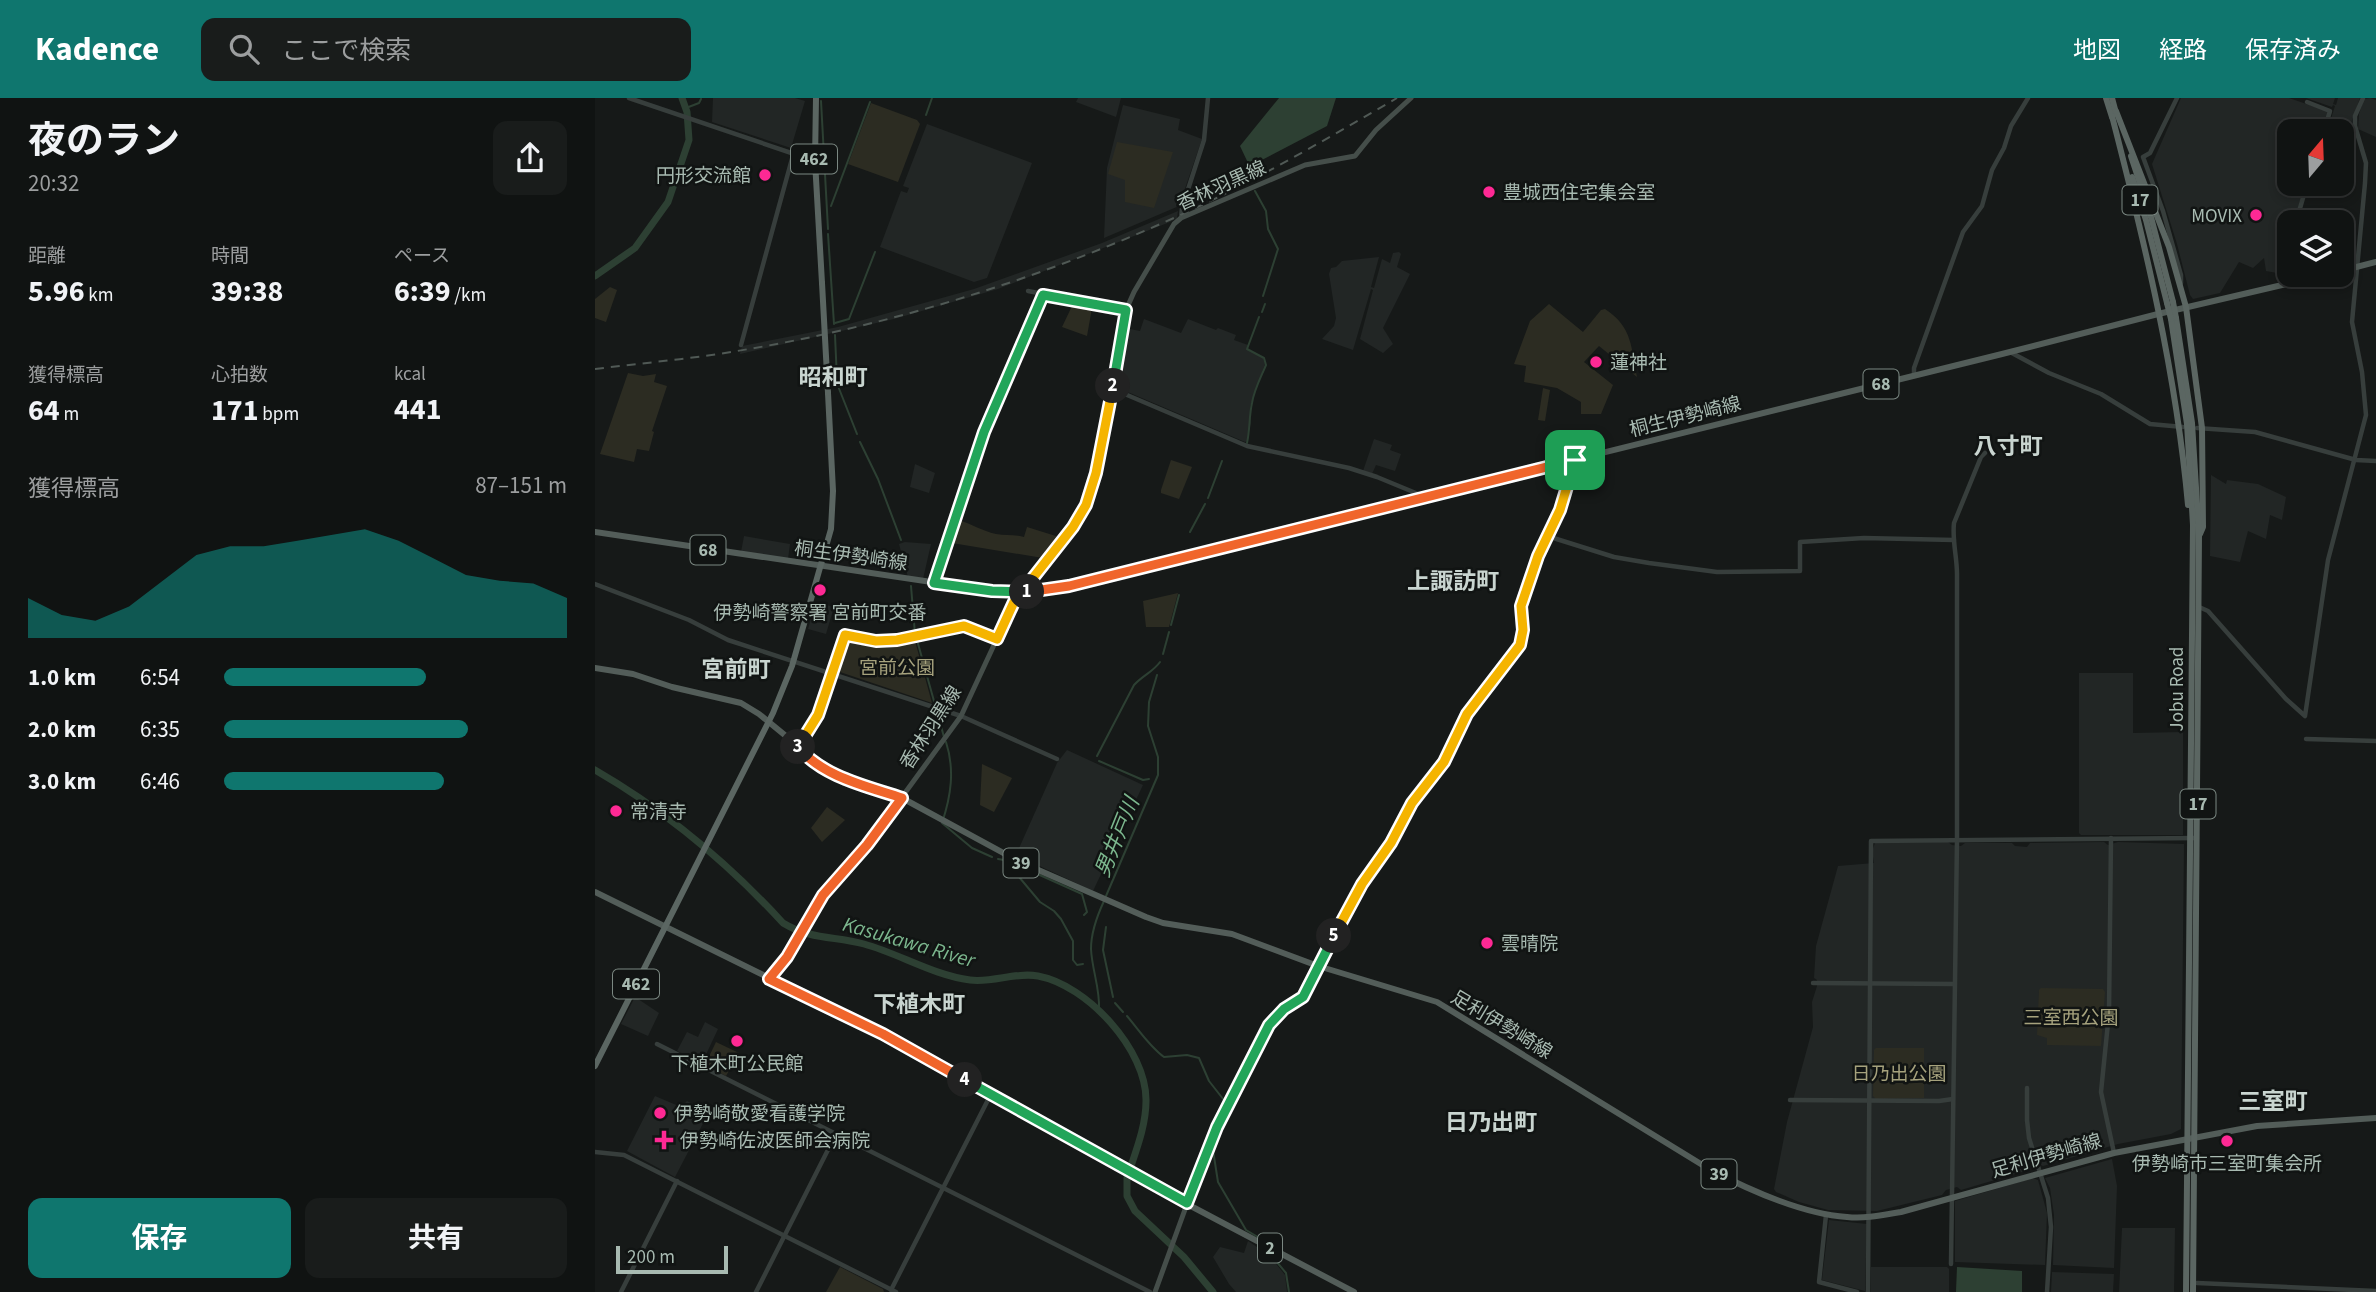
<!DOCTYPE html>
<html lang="ja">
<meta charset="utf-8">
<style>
body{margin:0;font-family:"Source Sans 3","Noto Sans JP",sans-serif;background:#191c1b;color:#f1f3f6;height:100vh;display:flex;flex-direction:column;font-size:26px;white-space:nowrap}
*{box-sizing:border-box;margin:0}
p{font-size:23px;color:#9c9e9f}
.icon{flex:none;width:38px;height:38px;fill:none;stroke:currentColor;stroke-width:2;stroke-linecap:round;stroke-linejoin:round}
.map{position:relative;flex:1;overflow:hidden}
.details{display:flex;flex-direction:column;background:#101312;width:595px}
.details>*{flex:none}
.needle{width:46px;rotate:19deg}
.buttons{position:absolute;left:1682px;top:21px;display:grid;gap:14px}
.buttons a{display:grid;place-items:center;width:77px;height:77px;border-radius:14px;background:#101312;box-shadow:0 4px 10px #0003,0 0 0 2px #303232;font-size:35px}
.scale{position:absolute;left:21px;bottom:18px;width:112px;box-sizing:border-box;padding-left:7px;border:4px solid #a8bab1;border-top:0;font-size:19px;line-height:24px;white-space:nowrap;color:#a8bab1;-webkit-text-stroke:5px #111413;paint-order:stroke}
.pin{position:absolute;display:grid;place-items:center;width:60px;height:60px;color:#fff;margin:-30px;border-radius:14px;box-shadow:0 4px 10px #0006}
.km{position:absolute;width:35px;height:35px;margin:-18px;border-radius:50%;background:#222;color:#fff;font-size:19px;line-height:35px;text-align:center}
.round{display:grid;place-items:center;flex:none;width:74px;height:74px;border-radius:14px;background:#191c1b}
.overview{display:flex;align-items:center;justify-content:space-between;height:119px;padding:0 28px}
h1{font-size:38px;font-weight:700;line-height:52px}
.figures{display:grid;grid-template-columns:repeat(3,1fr);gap:10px;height:119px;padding:7px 28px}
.figures div{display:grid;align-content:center}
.figures b{font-size:30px;font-weight:700}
.figures small{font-size:19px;font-weight:400}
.figures p{font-size:19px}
.chart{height:196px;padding:14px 28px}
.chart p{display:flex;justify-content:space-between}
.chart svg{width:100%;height:126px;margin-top:7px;fill:#0f766e;opacity:.7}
.cta{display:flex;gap:14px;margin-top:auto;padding:14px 28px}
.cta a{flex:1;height:80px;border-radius:14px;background:#0f766e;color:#fff;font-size:28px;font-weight:700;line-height:80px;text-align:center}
.cta a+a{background:#191c1b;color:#f1f3f6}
ul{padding:0 28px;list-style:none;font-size:23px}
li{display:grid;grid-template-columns:112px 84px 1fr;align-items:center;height:52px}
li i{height:18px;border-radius:9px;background:#0f766e}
header{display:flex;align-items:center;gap:42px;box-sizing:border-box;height:98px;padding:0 35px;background:#0f766e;color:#fff}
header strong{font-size:33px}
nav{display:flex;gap:38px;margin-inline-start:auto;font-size:24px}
.search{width:490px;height:63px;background:#191c1b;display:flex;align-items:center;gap:18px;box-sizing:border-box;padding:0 24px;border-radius:14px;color:#9c9e9f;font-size:26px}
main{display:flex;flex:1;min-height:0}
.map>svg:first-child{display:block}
.built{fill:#222625}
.green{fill:#2c2c22}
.water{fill:#2d4033}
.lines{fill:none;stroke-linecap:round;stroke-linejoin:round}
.stream{stroke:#2d4033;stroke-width:2}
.river{stroke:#2d4033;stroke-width:7}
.tertiary{stroke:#373e3c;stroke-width:4.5}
.secondary{stroke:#454e4a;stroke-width:5}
.primary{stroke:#535d59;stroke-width:6}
.trunk{stroke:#5b6662;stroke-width:6}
.rail{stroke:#505955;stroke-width:2;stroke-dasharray:9 7;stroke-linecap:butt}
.trunk-bridge{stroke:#5b6662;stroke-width:6}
.split-1-casing{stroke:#fff;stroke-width:14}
.split-2-casing{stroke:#fff;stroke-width:14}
.split-3-casing{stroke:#fff;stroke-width:14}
.split-4-casing{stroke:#fff;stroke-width:14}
.split-5-casing{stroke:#fff;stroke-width:14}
.split-6-casing{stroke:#fff;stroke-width:14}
.split-1{stroke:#f0652b;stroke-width:9}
.split-2{stroke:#22a559;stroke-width:9}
.split-3{stroke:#f5b400;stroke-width:9}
.split-4{stroke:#f0652b;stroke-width:9}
.split-5{stroke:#22a559;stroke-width:9}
.split-6{stroke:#f5b400;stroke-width:9}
.poi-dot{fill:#fe2994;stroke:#111413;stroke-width:2.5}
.labels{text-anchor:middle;stroke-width:5;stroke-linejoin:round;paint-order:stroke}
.shield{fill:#111413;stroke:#7b8882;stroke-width:2}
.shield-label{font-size:18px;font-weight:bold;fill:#a8bab1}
.poi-label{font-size:19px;fill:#a8bab1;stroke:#111413;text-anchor:start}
.street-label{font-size:19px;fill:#a8bab1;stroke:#111413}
.park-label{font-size:19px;fill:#a6a27d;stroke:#111413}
.water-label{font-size:21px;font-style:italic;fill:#7cb78e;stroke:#111413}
.quarter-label{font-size:23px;font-weight:bold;fill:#c9d5d0;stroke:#111413}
</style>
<header>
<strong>Kadence</strong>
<div class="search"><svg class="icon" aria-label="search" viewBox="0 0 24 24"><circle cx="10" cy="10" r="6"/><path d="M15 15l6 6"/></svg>ここで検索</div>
<nav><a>地図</a><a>経路</a><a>保存済み</a></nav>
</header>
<main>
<section class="details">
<div class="overview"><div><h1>夜のラン</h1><p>20:32</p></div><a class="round"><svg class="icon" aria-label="share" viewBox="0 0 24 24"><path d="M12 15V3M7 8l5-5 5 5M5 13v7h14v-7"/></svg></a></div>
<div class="figures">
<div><p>距離</p><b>5.96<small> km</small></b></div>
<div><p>時間</p><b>39:38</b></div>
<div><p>ペース</p><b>6:39<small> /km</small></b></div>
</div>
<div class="figures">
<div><p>獲得標高</p><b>64<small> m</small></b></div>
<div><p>心拍数</p><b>171<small> bpm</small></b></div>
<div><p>kcal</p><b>441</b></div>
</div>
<div class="chart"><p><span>獲得標高</span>87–151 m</p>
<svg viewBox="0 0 160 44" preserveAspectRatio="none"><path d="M0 44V30L10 36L20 38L30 33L40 24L50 15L60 12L70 12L80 10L90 8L100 6L110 10L120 16L130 22L140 24L150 25L160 30V44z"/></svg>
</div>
<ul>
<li><b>1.0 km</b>6:54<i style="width:59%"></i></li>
<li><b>2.0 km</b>6:35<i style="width:71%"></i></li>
<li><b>3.0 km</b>6:46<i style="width:64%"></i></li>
</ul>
<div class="cta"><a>保存</a><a>共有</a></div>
</section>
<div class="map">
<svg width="1781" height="1194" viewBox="0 0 1781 1194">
<rect width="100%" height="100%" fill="#161918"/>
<g class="built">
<path d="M118 0H200L210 3 196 50 117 24Z"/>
<path d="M483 0H526L521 19 481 4Z"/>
<path d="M1586 0H1694L1732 13 1733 16 1727 33H1694V86H1710L1699 124H1694V140L1690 153 1693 177 1671 173 1669 160 1658 170 1644 164 1625 195 1598 201 1595 197 1582 146 1557 66Z"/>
<path d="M1711 0H1740L1738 6 1741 7 1743 0H1765L1756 25 1758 30 1756 32 1761 42 1747 60 1746 33H1732L1740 8 1738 7 1737 9Z"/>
<path d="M1775 0 1781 2V39L1763 31 1764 16 1769 1Z"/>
<path d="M528 7 585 21 583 32 607 41 584 108 509 140 512 70Z"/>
<path d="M332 26 437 65 392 180 379 184 285 149 306 93 312 95 314 90 308 88Z"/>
<path d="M583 113 582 120 575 124 403 191 299 221 145 256 147 248 243 229 379 191 507 145Z"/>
<path d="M804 154 806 156 802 169 815 176 788 230 798 246 788 255 765 241 778 192 776 191 758 252 727 241 739 228 741 220 734 176 736 170 741 169 747 163 784 159 776 189 779 190 787 161 795 165 798 155Z"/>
<path d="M549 221 586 235 593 221 621 232 623 230 641 237 639 242 653 247 652 251 668 260 670 266 655 309 656 325 652 343 650 344 521 289 530 230 545 233Z"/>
<path d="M779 341 797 347 795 352 806 356 800 373 781 367 777 376 768 373Z"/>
<path d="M320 366 340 375 334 395 315 389Z"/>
<path d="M1616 377 1631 386 1632 382 1663 386 1691 399 1687 422 1675 417 1671 441 1653 433 1645 464 1615 458Z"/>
<path d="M149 438 195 446 193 461 146 454Z"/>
<path d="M310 444 336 446 328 481 313 479 304 446Z"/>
<path d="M221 504 239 509 231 536 213 531Z"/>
<path d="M1484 575H1538V635L1588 634V737H1486L1484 735Z"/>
<path d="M472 652 548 687 498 793 421 757 462 665Z"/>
<path d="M1353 744 1357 747 1366 748 1370 745H1417L1420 748 1432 749 1435 745 1509 744 1513 747 1523 744 1589 746 1586 1031 1576 1036 1523 1046 1448 1068 1444 1066 1437 1071 1366 1092 1362 1089 1351 1092 1347 1097 1282 1113 1233 1112 1204 1104 1181 1094 1179 1091 1192 1024 1218 929 1217 904 1222 888V882L1219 880 1221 848 1243 768 1279 765 1277 753 1280 745Z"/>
<path d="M40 899 64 915 53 938 26 926Z"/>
<path d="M110 924 123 931 107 965 82 953 92 934 103 939Z"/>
<path d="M60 998 86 1009 92 1003 114 1014 80 1079 32 1053Z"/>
<path d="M1517 1061 1522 1088 1519 1170 1458 1167 1459 1117 1455 1090 1450 1080Z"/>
<path d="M1438 1080 1443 1082 1452 1115 1450 1167 1360 1164V1103Z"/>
<path d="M1234 1122 1272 1126 1270 1193 1227 1182Z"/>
<path d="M1527 1130H1580L1579 1194H1524Z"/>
<path d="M653 1143 674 1157 690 1177 692 1194H641L634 1186 618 1159 625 1149 649 1155Z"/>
<path d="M1276 1169H1352L1354 1171V1194H1276Z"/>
<path d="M1457 1174 1519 1176 1518 1194H1456Z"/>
</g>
<g class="green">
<path d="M276 5 322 22 325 26 303 84 253 66Z"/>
<path d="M522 44 578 54 559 110 530 104V82L513 76Z"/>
<path d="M15 189 22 192 11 224 0 220V201Z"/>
<path d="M478 206 497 210 492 238 467 229Z"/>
<path d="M954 206 988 234 1006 212 1010 211C1038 229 1036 250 1042 279L1004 248 989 264 1018 287 1006 316H986V304L962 290 929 284 931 268 919 266 935 223Z"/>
<path d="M33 275 48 278 61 276 59 284 72 288 57 333 59 334 54 353 42 351 39 364 5 356Z"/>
<path d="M948 290 955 292 950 323 943 322Z"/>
<path d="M576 362 597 369 584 401 566 395V392Z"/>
<path d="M364 422C377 426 387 433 401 436 411 438 419 436 429 439L432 429 464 439 448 460 357 445Z"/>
<path d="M583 495 574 529H551L548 503Z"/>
<path d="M253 539 282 546 320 543 337 605 242 573Z"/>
<path d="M387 666 417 680 399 714 385 707Z"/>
<path d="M232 709 250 722 227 744 216 730Z"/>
<path d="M1446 890 1508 891 1510 894 1506 948 1452 947V940L1442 937 1444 892Z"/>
<path d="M121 944 144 955 131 978 110 967Z"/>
<path d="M1281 950H1329V1000L1281 1001 1278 998 1279 952Z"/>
<path d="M245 1169 288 1191 289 1194H231Z"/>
</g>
<g class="water">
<path d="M684 0H741L732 28 665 63 654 67 645 48Z"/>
<path d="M1362 1169 1427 1173V1194H1361Z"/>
</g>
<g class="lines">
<g class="stream">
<path d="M226 3 233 131"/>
<path d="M91 10 104 5 106 1"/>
<path d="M331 17 337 0"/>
<path d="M653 81 652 78 659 73 657 70"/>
<path d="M660 93 671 113 673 131 683 151 668 198"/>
<path d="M236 108 275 4"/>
<path d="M233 136 239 226"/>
<path d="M667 214 670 206"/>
<path d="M240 225 254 221 280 154"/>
<path d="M240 237 242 282"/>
<path d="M243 288 262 336"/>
<path d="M265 344 283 381 306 442"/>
<path d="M652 345C655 332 654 318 657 305 659 292 666 279 671 267L669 260 652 251 664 219"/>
<path d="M613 400 627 363"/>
<path d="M595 434 610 406"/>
<path d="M316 488 320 536"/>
<path d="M576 527 584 497"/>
<path d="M322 542 349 639"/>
<path d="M568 556 574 534"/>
<path d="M351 644C360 672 356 698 347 725L377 750 397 759"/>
<path d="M502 658 539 587C548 577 558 574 565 564"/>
<path d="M504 663 548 682 554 681"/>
<path d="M403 761 409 762 419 773 438 774 487 796 492 814 489 817"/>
<path d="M419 773 445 804 459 813 466 821 478 843V862L482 867 488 866"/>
<path d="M511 798 563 677V659L553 628 554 604 562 577"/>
<path d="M511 829 508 852 518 899"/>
<path d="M520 905 528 914"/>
<path d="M504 911C505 890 497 872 496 851 496 835 502 818 509 803"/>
<path d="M532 918C544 932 554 948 569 959L592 957 604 960 614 983 632 1006"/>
<path d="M634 1011 618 1052 623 1084 651 1132 668 1142"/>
<path d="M668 1148V1152L676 1157 691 1175 694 1194"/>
</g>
<g class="river">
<path d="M0 178 40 150 73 104 94 42 92 14 87 0"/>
<path d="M0 672C71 713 133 765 188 825 216 842 240 838 269 846 305 856 338 877 375 882 398 885 420 874 443 878 492 887 552 952 551 1003 551 1029 540 1055 532 1080V1098L540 1113 589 1159 618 1194"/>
</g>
<g class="tertiary">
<path d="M34 0 220 63"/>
<path d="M1582 0 1555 55 1548 59 1568 113 1586 177V185"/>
<path d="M1712 4 1735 13 1729 33"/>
<path d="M586 120 587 110 609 42 613 0"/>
<path d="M1701 124 1712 86"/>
<path d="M433 193 531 212"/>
<path d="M146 247 198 57"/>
<path d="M1415 254 1454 275 1506 296 1555 326 1588 329"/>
<path d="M1319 278V270L1368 134 1387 108 1397 72 1409 50 1416 28 1433 0"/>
<path d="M518 291 652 348 754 370 782 379 828 398"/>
<path d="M1602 330 1660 334 1761 362 1781 363"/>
<path d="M952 438 1019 459 1054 465 1122 474 1205 473V444L1269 440 1359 442"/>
<path d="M339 484 389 334 448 197"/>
<path d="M0 486 94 522 133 542 366 618 462 661"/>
<path d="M1604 509 1613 513 1691 601 1710 618 1733 462 1771 317 1767 274 1757 224 1770 85 1771 65 1760 28V18L1768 0"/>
<path d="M1711 641 1781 643"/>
<path d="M203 649 223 617 250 537 281 543 302 542 369 528 402 541"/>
<path d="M1516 740 1514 915 1506 994 1519 1055"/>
<path d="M1218 885 1360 886"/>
<path d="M62 946 555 1194"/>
<path d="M1432 990V1022L1434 1040 1453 1100 1456 1129 1452 1194"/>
<path d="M1195 1002 1344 1003 1358 1001"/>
<path d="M0 1054 29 1057 301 1194"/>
<path d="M592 1106 622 1029 674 927 689 911 708 899 767 786 796 745 817 705 842 675 872 616 925 547 928 532 926 508 943 458 965 412 980 362"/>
<path d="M1231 1117 1224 1184 1262 1194"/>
<path d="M1356 1166 1362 742V476C1362 459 1357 442 1359 425L1386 359 1390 355"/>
<path d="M1602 1185 1781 1193"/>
<path d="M296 1192 396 996"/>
<path d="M26 1194 82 1083"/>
<path d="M161 1194 241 1036"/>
<path d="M1273 1194 1276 743 1602 740"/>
</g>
<g class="secondary">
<path d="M174 882 192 859 228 797 272 747 366 618 419 504 478 429 491 407 501 375 531 212 539 194 579 126 586 120 710 67 760 58 781 32 816 0"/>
<path d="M560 1194 592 1106"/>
</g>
<g class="primary">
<path d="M1746 173 1781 164"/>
<path d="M0 434 397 493 426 494 457 491 1407 256 1563 216 1730 177"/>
<path d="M0 570 38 576 77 589 146 605 164 616 236 675 307 700 425 764 551 819 568 825 637 836 723 868 842 904 1114 1071C1154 1092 1207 1116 1252 1119 1270 1121 1288 1117 1306 1114L1519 1055 1662 1028 1781 1020"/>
<path d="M0 794 288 936 592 1106 759 1194"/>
</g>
<g class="trunk">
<path d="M221 0 220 63 227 185"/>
<path d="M1511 0 1517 19"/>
<path d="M1517 0 1521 15"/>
<path d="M1521 13 1574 149 1591 209 1607 330 1608 429 1605 436"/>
<path d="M1517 18C1550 146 1581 274 1593 407"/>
<path d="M1536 58 1556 119 1578 204"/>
<path d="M1537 79 1551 122 1572 205"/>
<path d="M1581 220 1597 325 1604 438 1598 1194"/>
<path d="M1576 221 1592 326 1598 427 1591 1194"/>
<path d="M0 968 178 615 197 568 236 431 238 393 233 295"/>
</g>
<path class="rail" d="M0 271C47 265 95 261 142 253 301 227 461 176 607 107 674 75 738 37 802 0"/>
<g class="trunk-bridge">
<path d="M227 185 233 295"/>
<path d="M1578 204 1581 220"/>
<path d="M1572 205 1576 221"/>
</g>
</g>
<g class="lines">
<defs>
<path id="split-1" d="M432 494 474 488 980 362"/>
<path id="split-2" d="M432 494 397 493 339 485 389 334 448 197 531 212 518 288"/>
<path id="split-3" d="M203 649 223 617 250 537 281 543 302 542 369 528 402 541 419 504 478 429 491 407 501 375 518 288"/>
<path id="split-4" d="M203 649C228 679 271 688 307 700L272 747 228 797 192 859 174 881 288 936 370 982"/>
<path id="split-5" d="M370 982 592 1105 622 1029 674 927 689 911 708 899 739 838"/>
<path id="split-6" d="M739 838 767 786 796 745 817 705 849 664 872 616 925 547 928 532 926 508 943 458 965 412 980 362"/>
</defs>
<use href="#split-1" class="split-1-casing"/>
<use href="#split-2" class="split-2-casing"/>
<use href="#split-3" class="split-3-casing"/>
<use href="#split-4" class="split-4-casing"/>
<use href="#split-5" class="split-5-casing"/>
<use href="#split-6" class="split-6-casing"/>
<use href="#split-1" class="split-1"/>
<use href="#split-2" class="split-2"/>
<use href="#split-3" class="split-3"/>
<use href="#split-4" class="split-4"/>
<use href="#split-5" class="split-5"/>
<use href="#split-6" class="split-6"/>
</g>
<g class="poi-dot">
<circle cx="170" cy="77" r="7"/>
<circle cx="894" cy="94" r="7"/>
<circle cx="1661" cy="117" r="7"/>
<circle cx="1001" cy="264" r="7"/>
<circle cx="225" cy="492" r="7"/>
<circle cx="21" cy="713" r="7"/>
<circle cx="892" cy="845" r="7"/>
<circle cx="142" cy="943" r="7"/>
<circle cx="65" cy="1015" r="7"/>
<path d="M65.5 1031.5h7v7h7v7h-7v7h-7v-7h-7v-7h7z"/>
<circle cx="1632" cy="1043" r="7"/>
</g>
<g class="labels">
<g class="shield">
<rect x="196" y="46.5" width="46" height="29" rx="5"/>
<rect x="1527.5" y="87.5" width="35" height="29" rx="5"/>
<rect x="1268.5" y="271.5" width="35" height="29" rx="5"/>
<rect x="95.5" y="437.5" width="35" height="29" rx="5"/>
<rect x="1585.5" y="691.5" width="35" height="29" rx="5"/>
<rect x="408.5" y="750.5" width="35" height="29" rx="5"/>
<rect x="18" y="871.5" width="46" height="29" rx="5"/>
<rect x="1106.5" y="1061.5" width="35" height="29" rx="5"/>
<rect x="663" y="1135.5" width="24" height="29" rx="5"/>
</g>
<g class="shield-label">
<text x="219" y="67">462</text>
<text x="1545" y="108">17</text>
<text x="1286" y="292">68</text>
<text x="113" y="458">68</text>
<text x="1603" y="712">17</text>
<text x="426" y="771">39</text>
<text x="41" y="892">462</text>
<text x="1124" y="1082">39</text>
<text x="675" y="1156">2</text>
</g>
<g class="poi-label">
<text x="156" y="84" text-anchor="end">円形交流館</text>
<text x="908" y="101">豊城西住宅集会室</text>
<text x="1647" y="124" text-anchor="end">MOVIX</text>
<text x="1015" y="271">蓮神社</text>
<text x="225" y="521" text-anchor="middle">伊勢崎警察署 宮前町交番</text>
<text x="35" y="720">常清寺</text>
<text x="906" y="852">雲晴院</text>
<text x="142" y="972" text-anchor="middle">下植木町公民館</text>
<text x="79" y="1022">伊勢崎敬愛看護学院</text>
<text x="85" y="1049">伊勢崎佐波医師会病院</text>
<text x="1632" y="1072" text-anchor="middle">伊勢崎市三室町集会所</text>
</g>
<g class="street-label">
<text transform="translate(626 87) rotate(-24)" y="7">香林羽黒線</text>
<text transform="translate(1090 318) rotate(-14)" y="7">桐生伊勢崎線</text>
<text transform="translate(256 457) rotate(8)" y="7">桐生伊勢崎線</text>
<text transform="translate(1581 591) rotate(-90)" y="7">Jobu Road</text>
<text transform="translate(335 629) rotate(-57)" y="7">香林羽黒線</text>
<text transform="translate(907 926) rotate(31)" y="7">足利伊勢崎線</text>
<text transform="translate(1451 1057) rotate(-16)" y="7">足利伊勢崎線</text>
</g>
<g class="park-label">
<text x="302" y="576">宮前公園</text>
<text x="1476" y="926">三室西公園</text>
<text x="1304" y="982">日乃出公園</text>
</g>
<g class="water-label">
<text transform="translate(522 739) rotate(-68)" y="7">男井戸川</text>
<text transform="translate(314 844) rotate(16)" y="7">Kasukawa River</text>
</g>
<g class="quarter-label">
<text x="238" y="287">昭和町</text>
<text x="1413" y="356">八寸町</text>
<text x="858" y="491">上諏訪町</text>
<text x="141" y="579">宮前町</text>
<text x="324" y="914">下植木町</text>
<text x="1678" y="1011">三室町</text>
<text x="896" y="1032">日乃出町</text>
</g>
</g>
</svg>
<div class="buttons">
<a><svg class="needle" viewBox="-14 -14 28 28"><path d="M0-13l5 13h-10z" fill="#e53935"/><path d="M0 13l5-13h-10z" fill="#9c9e9f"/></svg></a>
<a><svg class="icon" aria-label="layers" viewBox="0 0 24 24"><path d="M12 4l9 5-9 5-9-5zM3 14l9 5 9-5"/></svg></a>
</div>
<div class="scale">200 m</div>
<div class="pin" style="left:980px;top:362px;background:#1e9e55"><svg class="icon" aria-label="arrive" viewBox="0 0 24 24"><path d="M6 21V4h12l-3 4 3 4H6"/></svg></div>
<b class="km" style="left:432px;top:494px">1</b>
<b class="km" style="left:518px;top:288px">2</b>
<b class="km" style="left:203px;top:649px">3</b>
<b class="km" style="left:370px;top:982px">4</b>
<b class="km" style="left:739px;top:838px">5</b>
</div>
</main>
